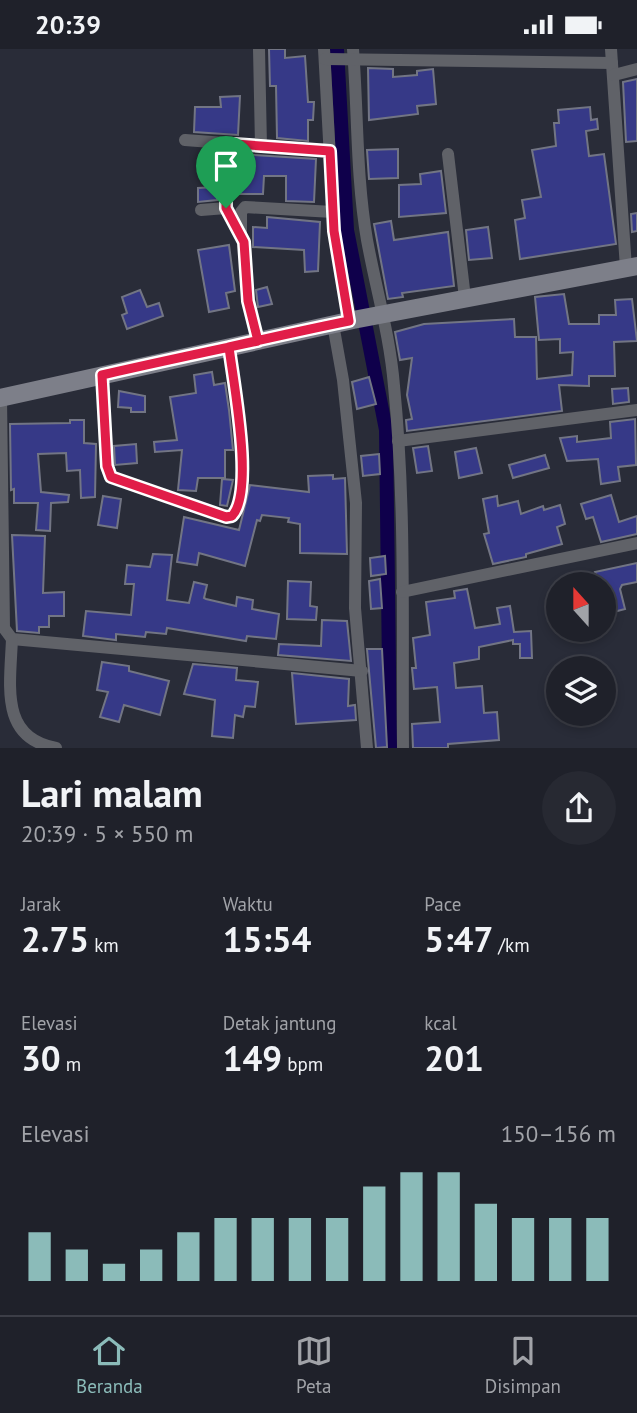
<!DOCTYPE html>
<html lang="id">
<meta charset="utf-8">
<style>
body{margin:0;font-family:"PT Sans",sans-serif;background:#272932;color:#f1f3f6;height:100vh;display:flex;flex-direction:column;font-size:26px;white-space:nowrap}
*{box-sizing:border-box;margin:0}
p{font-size:23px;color:#a1a3a8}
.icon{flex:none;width:38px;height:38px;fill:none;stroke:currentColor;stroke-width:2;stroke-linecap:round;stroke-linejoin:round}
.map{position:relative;height:699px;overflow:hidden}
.panel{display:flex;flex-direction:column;background:#1f212a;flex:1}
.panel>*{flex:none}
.needle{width:46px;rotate:339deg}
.tools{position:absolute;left:546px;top:523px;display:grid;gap:14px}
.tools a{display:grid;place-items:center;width:70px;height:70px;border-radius:50%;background:#1f212a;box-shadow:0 4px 10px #0003,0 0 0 2px #3c3e47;font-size:35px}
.pin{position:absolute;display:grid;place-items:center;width:60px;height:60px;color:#fff;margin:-72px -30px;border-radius:50% 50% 50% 0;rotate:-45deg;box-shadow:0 0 7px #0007}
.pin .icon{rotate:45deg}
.round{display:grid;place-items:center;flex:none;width:74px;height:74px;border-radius:37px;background:#272932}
.overview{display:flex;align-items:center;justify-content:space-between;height:119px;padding:0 21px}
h1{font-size:38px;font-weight:700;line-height:52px}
.stats{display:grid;grid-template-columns:repeat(3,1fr);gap:10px;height:119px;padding:7px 21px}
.stats div{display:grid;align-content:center}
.stats b{font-size:35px;font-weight:700}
.stats small{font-size:19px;font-weight:400}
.stats p{font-size:19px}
.chart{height:196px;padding:14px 21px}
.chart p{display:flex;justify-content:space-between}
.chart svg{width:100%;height:126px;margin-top:7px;stroke:#8bbbb9;stroke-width:6}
.status{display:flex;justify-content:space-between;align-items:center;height:49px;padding:0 35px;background:#1f212a;direction:ltr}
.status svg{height:19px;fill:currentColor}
.menu{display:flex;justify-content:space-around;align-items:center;height:98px;border-top:2px solid #3c3e47;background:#1f212a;font-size:19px;color:#a1a3a8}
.menu a{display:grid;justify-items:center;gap:4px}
.menu .selected{color:#8bbbb9}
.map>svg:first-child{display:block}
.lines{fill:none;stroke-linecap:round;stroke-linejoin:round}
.canal{stroke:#0f004b;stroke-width:14}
.building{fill:#363987;stroke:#727584;stroke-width:2}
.street{stroke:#606268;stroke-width:12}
.secondary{stroke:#7d7f89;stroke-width:18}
.route-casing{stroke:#fff;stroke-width:14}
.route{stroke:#e11d48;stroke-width:9}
</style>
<div class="status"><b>20:39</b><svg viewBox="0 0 49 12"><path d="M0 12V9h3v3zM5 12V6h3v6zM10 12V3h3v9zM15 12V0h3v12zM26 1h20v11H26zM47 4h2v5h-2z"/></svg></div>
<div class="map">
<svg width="637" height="699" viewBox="0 0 637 699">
<rect width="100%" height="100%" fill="#292c38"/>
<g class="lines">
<path class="canal" d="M337 0 347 181 386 381 390 699"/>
</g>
<g class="building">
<path d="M269 0H285V9L305 7 308 53H314L313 71H308V92L277 89 276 37H270Z"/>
<path d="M368 19 393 20V28L417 26V22L433 20 436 55 417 57 418 65 369 71Z"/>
<path d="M637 30V92L626 93 623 33Z"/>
<path d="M240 47 238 86 194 83 195 58H221L220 48Z"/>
<path d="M590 58 591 71 597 70 598 80 586 82 589 107 604 105 616 195 520 210 515 171 525 169 522 151 541 148 532 101 556 97 554 74H559L558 61Z"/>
<path d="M398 100V129L369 130 367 101Z"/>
<path d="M239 105 316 110 314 153 286 152V127H264L263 145H235V114Z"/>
<path d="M441 122 446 164 399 168V136L421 135 420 125Z"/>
<path d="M217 138V151L198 153V139Z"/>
<path d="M637 164V182L632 183 631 165Z"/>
<path d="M267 168 320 173 318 222 305 223 304 201 253 198V178L267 179Z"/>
<path d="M391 172 394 191 448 183 454 237 402 244 403 248 388 250 374 175Z"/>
<path d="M488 178 492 209 469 211 466 181Z"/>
<path d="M229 196 235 242 226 244 229 259 209 263 198 201Z"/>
<path d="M267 238 272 255 258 258 256 241Z"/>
<path d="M140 241 147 258 159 254 163 267 127 280 122 266 127 264 122 248Z"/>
<path d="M564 245 569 275H599V266H616L615 251 632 250 637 292 614 293 615 327H589V337L559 336 562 362 407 382 406 371 412 370 407 346 412 309 400 311 395 283 424 275 514 270 515 288H536L537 330 572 326 573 303 560 304V290L539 291 535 248Z"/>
<path d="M212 323 214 336 225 334 229 361 233 401H225V429H198L196 442 178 441 182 401 155 403 154 393 177 391 170 348 196 344 194 326Z"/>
<path d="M369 328 376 355 357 360 352 333Z"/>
<path d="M628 339 629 353 613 355 612 340Z"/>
<path d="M119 342 145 347V363H131V359L118 358Z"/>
<path d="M635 370 636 416 618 418 620 432 601 435 598 410 567 412 560 389 577 387V393L611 389 610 373Z"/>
<path d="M70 371H84V394L96 395 95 448 81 449 80 421 67 422 66 404 38 405 41 443 69 446 68 453 51 454 50 482 36 481 38 454H14V440L11 441 10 375 70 374Z"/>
<path d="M136 395 137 414 115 416 114 397Z"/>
<path d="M428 397 432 422 417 424 413 399Z"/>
<path d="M476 399 482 424 459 429 455 403Z"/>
<path d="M379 405 380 425 363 427 361 407Z"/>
<path d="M545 406 549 419 513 429 509 416Z"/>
<path d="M333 426V430L345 429 347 505 300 504V475L288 473 289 469 262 466 260 472 257 471 245 517 199 504 197 516 177 513 184 468 239 481 250 436 309 443 308 427Z"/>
<path d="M222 430 233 431 227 457 220 456Z"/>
<path d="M611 446 619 473 637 467V485L601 493 593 468 586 470 581 455Z"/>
<path d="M103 447 121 450 117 479 98 476Z"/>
<path d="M497 447 498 457 518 452 521 465 543 457 544 461 560 456 565 475 557 478 562 495 526 505V508L493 515 484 485 489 484 483 450Z"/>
<path d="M12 486 45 487 43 544 64 543V567H49V578H39V584L17 582Z"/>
<path d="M153 505 172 506 167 551 189 554 194 533 207 536 204 549 206 550 236 557 237 548 253 551 252 560 279 565 276 590 247 587 246 592 167 579 166 585 146 583 145 588 116 585V591L83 587 86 562 131 566 134 535H125L127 516 150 518Z"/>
<path d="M385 507 386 525 371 527 370 509Z"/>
<path d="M637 514V533L622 536 620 540 625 560 606 565 604 536H576V531L596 526 595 523Z"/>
<path d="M380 530 382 559 371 560 369 532Z"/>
<path d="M288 532 311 533 310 557 317 558 316 571 287 570Z"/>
<path d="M467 540 475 579 500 575 497 559 510 557 514 583 531 582 532 609H520V595H513V591L479 598V610L454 614 456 639 482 637 484 664 497 663 499 691 448 695V699H413L412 675 440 673 437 638 414 640 412 619H416L413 589 430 586 426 553 455 549 454 542Z"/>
<path d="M322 571 347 572 351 612 278 606 279 595 321 597Z"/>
<path d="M367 600H382L387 698 376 699Z"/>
<path d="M102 613 129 617V622L169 632 160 666 124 656 119 673 100 668 108 643 97 641Z"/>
<path d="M193 615 237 619 236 631 258 633 255 658 245 657 243 668 235 666 233 689 212 687 215 651 184 645Z"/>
<path d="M292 624 349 630 348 657 355 656 356 671 296 675Z"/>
</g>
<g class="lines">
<g class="street">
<path d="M259 0 261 97"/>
<path d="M324 0 334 182 349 272"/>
<path d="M353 0C358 64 356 127 367 191 376 240 390 287 394 337 406 457 402 579 403 699"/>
<path d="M611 0 626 219"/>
<path d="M325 10 612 14"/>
<path d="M614 26 637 20"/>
<path d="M185 91 330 102"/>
<path d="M235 95 226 112V159L244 193 248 252 258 291"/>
<path d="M448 105 465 249"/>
<path d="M201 161 226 159"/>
<path d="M241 187V163L245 158 333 163"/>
<path d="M333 275 343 331 356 454 355 559 367 699"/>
<path d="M102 326 106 417 111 428 226 468 232 466C255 443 233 332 229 298"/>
<path d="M1 349 4 579 12 590 362 622"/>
<path d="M398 392 637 361"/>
<path d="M402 543 637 494"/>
<path d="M12 590C10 638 0 689 56 699"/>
</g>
<path class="secondary" d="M0 349 353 271 637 217"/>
</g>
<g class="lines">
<defs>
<path id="route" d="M226 159 244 193 248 252 258 292C206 303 154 314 102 326L107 417 111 428 226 468 232 467C255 443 233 332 229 298 269 289 309 280 349 272L334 182 330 102 235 95 226 112V159"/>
</defs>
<use href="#route" class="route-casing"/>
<use href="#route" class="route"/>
</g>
</svg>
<div class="tools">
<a><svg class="needle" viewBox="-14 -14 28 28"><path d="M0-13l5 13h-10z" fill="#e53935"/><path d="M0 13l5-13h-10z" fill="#a1a3a8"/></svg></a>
<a><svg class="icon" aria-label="layers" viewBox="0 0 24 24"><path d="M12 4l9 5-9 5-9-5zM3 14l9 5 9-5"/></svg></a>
</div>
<div class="pin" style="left:226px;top:159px;background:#1e9e55"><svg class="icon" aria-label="arrive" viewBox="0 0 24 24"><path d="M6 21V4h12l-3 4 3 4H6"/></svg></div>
</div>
<section class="panel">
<div class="overview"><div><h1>Lari malam</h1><p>20:39 · 5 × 550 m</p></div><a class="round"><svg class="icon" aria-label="share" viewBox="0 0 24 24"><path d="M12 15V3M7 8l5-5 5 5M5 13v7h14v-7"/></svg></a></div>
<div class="stats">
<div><p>Jarak</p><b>2.75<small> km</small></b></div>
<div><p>Waktu</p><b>15:54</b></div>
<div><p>Pace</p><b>5:47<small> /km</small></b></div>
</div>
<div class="stats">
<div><p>Elevasi</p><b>30<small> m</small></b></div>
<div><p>Detak jantung</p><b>149<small> bpm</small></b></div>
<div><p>kcal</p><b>201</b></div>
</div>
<div class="chart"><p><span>Elevasi</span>150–156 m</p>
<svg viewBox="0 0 160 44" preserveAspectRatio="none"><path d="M5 44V27M15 44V33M25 44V38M35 44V33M45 44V27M55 44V22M65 44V22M75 44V22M85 44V22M95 44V11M105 44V6M115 44V6M125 44V17M135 44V22M145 44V22M155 44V22"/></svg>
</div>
</section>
<nav class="menu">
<a class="selected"><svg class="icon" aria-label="home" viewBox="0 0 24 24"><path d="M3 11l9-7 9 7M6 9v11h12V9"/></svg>Beranda</a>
<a><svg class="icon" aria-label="map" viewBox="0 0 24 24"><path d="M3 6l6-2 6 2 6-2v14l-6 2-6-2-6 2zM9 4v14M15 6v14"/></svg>Peta</a>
<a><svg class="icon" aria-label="saved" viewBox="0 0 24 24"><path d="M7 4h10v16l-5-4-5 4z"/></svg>Disimpan</a>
</nav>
